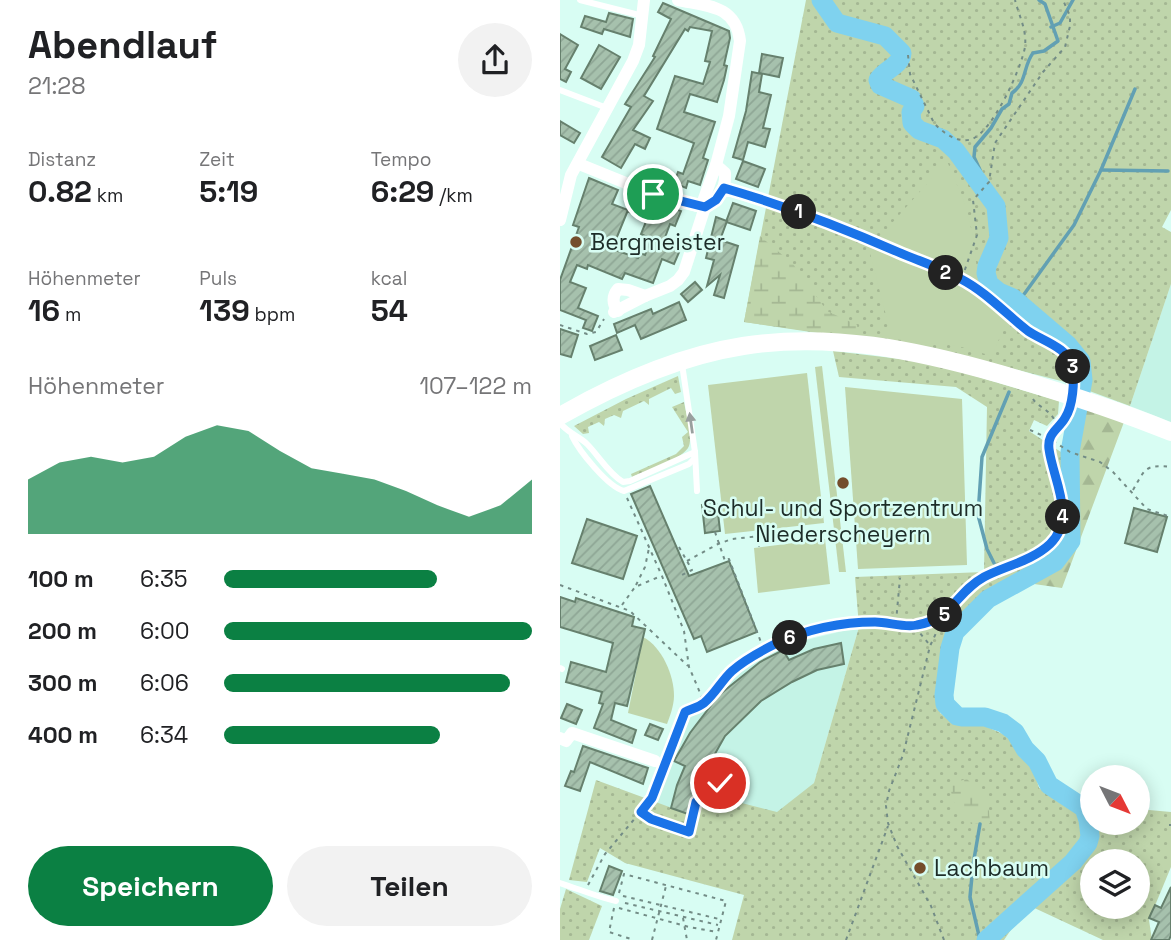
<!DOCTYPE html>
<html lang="de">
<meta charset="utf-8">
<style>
body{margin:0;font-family:"Space Grotesk",sans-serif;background:#f2f2f2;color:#202124;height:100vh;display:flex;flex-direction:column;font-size:26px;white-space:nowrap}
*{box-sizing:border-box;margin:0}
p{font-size:23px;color:#757577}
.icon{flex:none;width:38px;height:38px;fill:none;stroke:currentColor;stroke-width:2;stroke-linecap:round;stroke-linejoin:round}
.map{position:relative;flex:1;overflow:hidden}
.panel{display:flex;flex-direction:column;background:#fff;width:560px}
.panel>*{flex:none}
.needle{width:46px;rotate:132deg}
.controls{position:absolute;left:520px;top:765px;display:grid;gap:14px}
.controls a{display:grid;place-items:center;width:70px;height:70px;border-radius:50%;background:#fff;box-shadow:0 4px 18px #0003;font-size:35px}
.pin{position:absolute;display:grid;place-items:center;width:60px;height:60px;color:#fff;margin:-30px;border:4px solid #fff;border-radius:50%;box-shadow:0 2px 7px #0007}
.km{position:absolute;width:35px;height:35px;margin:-18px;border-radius:50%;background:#222;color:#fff;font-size:19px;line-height:35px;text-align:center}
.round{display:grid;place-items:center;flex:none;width:74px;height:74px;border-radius:37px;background:#f2f2f2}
.headline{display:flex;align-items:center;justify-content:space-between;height:119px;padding:0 28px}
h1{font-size:38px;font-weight:700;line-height:52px}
.figures{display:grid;grid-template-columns:repeat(3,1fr);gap:10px;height:119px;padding:7px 28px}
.figures div{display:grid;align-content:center}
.figures b{font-size:30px;font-weight:700}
.figures small{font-size:19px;font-weight:400}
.figures p{font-size:19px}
.chart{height:196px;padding:14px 28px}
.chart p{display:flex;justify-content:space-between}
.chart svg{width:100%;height:126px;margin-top:7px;fill:#0b8043;opacity:.7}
.action{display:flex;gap:14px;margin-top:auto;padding:14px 28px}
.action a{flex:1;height:80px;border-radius:42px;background:#0b8043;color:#fff;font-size:28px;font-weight:700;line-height:80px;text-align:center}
.action a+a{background:#f2f2f2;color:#202124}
ul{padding:0 28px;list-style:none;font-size:23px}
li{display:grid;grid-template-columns:112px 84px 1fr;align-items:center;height:52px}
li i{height:18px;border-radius:9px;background:#0b8043}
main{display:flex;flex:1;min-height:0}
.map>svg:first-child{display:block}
.built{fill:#c4f3e6}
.grass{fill:url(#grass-dots);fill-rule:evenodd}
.forest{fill:url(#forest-firs)}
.wetland{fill:url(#wetland-marsh)}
.park{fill:#bfd5ab}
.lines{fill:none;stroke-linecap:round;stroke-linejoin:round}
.stream{stroke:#62a0b3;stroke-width:3.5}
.river{stroke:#7fd2ef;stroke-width:19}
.building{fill:url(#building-hatch);stroke:#66806d;stroke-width:2}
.path{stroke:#738c86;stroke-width:2;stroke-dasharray:3.5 5;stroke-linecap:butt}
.lane{stroke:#fff;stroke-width:6}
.street{stroke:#fff;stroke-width:12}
.secondary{stroke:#fff;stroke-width:18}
.oneway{fill:#99a09e}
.route-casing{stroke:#fff;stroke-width:14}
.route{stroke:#1a73e8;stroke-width:9}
.poi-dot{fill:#744d2b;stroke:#d8fdf3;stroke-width:2.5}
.labels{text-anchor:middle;stroke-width:5;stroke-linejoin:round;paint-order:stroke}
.poi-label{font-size:23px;fill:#1d2c28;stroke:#d8fdf3;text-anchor:start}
</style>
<main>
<section class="panel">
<div class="headline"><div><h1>Abendlauf</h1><p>21:28</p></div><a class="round"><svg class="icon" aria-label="share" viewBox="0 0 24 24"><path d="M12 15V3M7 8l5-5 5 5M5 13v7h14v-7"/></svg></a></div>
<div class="figures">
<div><p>Distanz</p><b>0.82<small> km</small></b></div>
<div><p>Zeit</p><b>5:19</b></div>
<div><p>Tempo</p><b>6:29<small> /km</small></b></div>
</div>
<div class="figures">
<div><p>Höhenmeter</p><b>16<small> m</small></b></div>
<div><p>Puls</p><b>139<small> bpm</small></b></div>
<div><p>kcal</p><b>54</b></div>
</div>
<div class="chart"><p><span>Höhenmeter</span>107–122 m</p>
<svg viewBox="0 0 160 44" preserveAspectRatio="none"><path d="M0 44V25L10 19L20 17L30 19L40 17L50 10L60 6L70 8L80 15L90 21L100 23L110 25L120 29L130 34L140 38L150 34L160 25V44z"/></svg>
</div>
<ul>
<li><b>100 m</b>6:35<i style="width:69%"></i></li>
<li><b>200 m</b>6:00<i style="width:100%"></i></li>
<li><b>300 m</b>6:06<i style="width:93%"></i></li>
<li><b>400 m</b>6:34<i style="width:70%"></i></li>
</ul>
<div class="action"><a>Speichern</a><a>Teilen</a></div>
</section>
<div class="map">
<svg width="611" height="940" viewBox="0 0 611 940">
<defs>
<pattern id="grass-dots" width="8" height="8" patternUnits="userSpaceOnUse" patternTransform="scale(1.75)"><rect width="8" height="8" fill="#bfd5ab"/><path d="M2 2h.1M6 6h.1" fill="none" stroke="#a4b793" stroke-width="1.8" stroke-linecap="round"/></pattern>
<pattern id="forest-firs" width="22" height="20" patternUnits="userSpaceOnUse" patternTransform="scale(1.75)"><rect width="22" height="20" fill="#bfd5ab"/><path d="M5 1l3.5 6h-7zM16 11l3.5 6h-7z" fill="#a4b793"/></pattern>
<pattern id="wetland-marsh" width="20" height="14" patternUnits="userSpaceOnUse" patternTransform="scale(1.75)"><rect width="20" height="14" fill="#bfd5ab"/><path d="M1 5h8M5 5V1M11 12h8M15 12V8" fill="none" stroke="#a4b793"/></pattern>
<pattern id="building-hatch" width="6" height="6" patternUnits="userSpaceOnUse" patternTransform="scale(1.75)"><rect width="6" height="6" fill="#a6c1ad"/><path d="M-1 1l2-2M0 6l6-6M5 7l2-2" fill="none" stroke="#8ea695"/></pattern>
</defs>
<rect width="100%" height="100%" fill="#d8fdf3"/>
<g class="built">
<path d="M611 284V422L570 406Z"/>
<path d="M299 627 254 783 167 887 53 852 92 798 125 712 206 650Z"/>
</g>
<g class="grass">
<path d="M246 0H611V210L602 227 611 232V284L570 406 505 382 392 353 184 322Z"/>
<path d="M273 351 349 360 395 370 499 401 498 414 487 426 474 420 469 431 507 456 509 537 501 553 492 563 431 592 407 610 388 632 401 636 390 648 388 662 380 688V713L390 720 423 725 445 735 450 739 460 757 473 767 479 788 498 801 532 805V822H578V809L611 812V867L589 920 592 940H543L468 905 444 940H172L184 895 65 863 40 848 27 882 9 880 36 780 131 815 139 792 217 812 254 783 299 627 295 577 424 572 427 407 396 387 279 377ZM532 861H578V906H532Z"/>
<path d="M118 376 121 392 115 394 111 388 89 399V405L84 401 63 411 61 418 54 415 45 419 44 426 39 422 28 427 29 433 23 434 14 426 66 399Z"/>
<path d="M124 402C126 414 133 434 129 446 124 459 85 471 72 477L71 474 116 454 124 446 122 437 128 432 112 407Z"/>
<path d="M6 889 42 906 29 940H0V909Z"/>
</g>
<path class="forest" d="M524 409 564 422 502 588 474 584 454 592 455 589 496 566 510 546 515 523 513 478Z"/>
<g class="wetland">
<path d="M200 236 233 264 267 311 297 325 299 338 184 322Z"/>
<path d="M407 779 428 801 430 823 411 824C398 811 390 802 391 783Z"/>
</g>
<g class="park">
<path d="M387 161 403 199 413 235 418 279 439 307 449 315 432 356 398 346 332 339 309 249Z"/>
<path d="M262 366 286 572H279L255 367Z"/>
<path d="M247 373 264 523 165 534 148 385Z"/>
<path d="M285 387 402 399 407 565 298 569Z"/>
<path d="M265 539 270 584 198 593 194 548Z"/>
<path d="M83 637C102 647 114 675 114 696 114 705 110 716 107 724L68 713Z"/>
</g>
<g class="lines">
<g class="stream">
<path d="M491 27 500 23 513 0"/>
<path d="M541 170 608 171"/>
<path d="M419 181 420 170 414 157 415 147 431 128 442 109 449 104 452 93C467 83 463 66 473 53L484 51 498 41 485 4 479 0"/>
<path d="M457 304 514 225 541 170 575 89"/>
<path d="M434 563 427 549 418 515 422 457 449 392"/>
<path d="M420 940 410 897 413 865 420 824"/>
</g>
<path class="river" d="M261 0 277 23 325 36 342 53C341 66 325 69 318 80L320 85 352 99 355 106 351 112 352 123 359 130 383 139 396 151 436 206 439 238 427 266 426 273 429 284 439 292 453 298 508 345 521 361 523 380 510 452 511 541 495 562 428 599 395 632 390 648 384 695 385 704 397 716 402 717H425L443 723 455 732 465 749 477 761 489 785 524 808 528 820 530 836 528 843 513 862 426 940"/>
</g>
<g class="building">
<path d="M103 3 169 31 170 38 164 65 167 66 164 80 157 102 130 94 124 112 155 122 143 158 148 160 140 185 128 181 126 188 114 183 118 172 123 174 134 143 97 129 115 76 143 84 150 62 145 61 152 31 130 27 128 31 125 29 84 96 93 101 73 130 90 138 85 149 75 144 61 168 42 157 71 107 65 104 95 57 93 56 111 19 98 12Z"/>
<path d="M49 13 73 19 70 37 44 29 42 34 21 27 25 16 46 22Z"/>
<path d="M0 34 18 45 5 69 11 72 6 82 0 79Z"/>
<path d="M39 45 60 57 41 89 21 78Z"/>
<path d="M202 54 223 58 219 77 199 73Z"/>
<path d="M192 72 202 74 199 92 211 95 203 128 210 129 205 147 188 142 183 160 173 157 186 111Z"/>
<path d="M0 121 20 133 14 143 0 135Z"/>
<path d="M183 161 205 169 198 187 176 179Z"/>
<path d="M29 178 58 190 52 204 68 210 52 249 78 258 80 253 85 255 91 239 81 234 87 219 69 212 76 196 121 211 115 226 110 224 103 243 120 250 114 264 102 259 93 283 65 273 62 279 28 265 27 269 17 265 10 282 26 288 18 308 38 316 32 331 23 328 26 320 0 310V280L19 227 13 225Z"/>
<path d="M173 203 196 211 190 230 166 222Z"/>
<path d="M156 217 167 221 160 240 178 246 164 298 154 295 160 275 147 286 154 260 146 258Z"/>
<path d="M135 282 142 290 128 302 121 294Z"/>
<path d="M119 302 126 320 81 339 75 325 57 333 54 324 91 309 93 314Z"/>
<path d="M0 329 18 335 11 357 0 354Z"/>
<path d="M56 335 62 350 35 360 30 346Z"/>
<path d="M90 486 129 576 169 561 197 632 147 652 141 636 134 639 71 494Z"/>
<path d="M157 504 160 531 145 533 142 505Z"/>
<path d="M574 508 607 517 597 552 565 543Z"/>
<path d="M27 519 77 536 63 579 12 563Z"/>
<path d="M0 597 15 602 16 598 74 617 72 626 85 629 67 706 55 703 51 720 76 730 72 743 34 728 43 704 39 703 42 692 6 682 11 662 46 672 53 643 0 627Z"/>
<path d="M281 643 284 664 257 670 232 682 201 701 165 736 147 768 128 814 111 808 117 785 125 766 114 761 130 733 159 695 200 662 223 650 229 660 254 649Z"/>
<path d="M7 704 22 710 16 724 1 718Z"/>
<path d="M90 724 103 729 98 740 85 735Z"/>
<path d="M23 746 88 768 83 784 30 762 20 791 5 786 11 771 14 772Z"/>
<path d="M49 866 62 871 53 895 40 891Z"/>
<path d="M611 887V935L609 940H591L599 922 589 918 595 905 601 908Z"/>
</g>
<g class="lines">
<g class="path">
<path d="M348 55 350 74 374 123C383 133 398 144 412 139 433 131 461 69 465 47 467 30 459 16 455 0"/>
<path d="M175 191C231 207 286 229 340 253 361 262 384 269 403 280 426 293 445 313 466 329 490 347 512 346 513 381"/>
<path d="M402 278 417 235 413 200 429 182 435 143 483 72 505 47 510 26V16L503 0"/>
<path d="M0 325 27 334 36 332 44 319"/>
<path d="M473 399C477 406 488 409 494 419L491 432"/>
<path d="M470 430 490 439 510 452 540 462 553 472 587 509 611 517"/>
<path d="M573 490C585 469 585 464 611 467"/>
<path d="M67 498 102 576 124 631 129 667 144 702"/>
<path d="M155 532 165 561 169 559 204 650"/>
<path d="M199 538V547"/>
<path d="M119 547 132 570 120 576"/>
<path d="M127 561 158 544 172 539 257 530 258 540"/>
<path d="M0 585 70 611 128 666"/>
<path d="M76 585 85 567 89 548"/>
<path d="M62 605 75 587 101 576"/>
<path d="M336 622 340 578"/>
<path d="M355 627 369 644"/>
<path d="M107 758 125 712 144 703 173 670 216 644 238 635 283 623H336L354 626 383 617"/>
<path d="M82 813 91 819 129 832 136 802 161 783"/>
<path d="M609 825H611"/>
<path d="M28 885 45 854 92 798 103 770"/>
<path d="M59 893 64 874 166 901 156 940"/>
<path d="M63 896 159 919"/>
<path d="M65 903 158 925"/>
<path d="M54 908 49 932 74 940"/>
<path d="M59 908 129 927 157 932"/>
<path d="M123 918 127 940"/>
<path d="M92 940 106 886"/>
<path d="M286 940 328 826"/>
<path d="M384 940 371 906 337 846 328 823 326 806 329 791 343 755 370 646 384 616 399 597 422 578 476 554 491 543 500 530 503 511 488 447 491 433 505 420 509 410"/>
</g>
<g class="lane">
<path d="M20 0 83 16"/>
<path d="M0 90 47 108"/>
<path d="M122 364 135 452 137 491"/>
<path d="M0 423C9 434 19 436 27 444 39 456 48 473 63 482L70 481 135 452"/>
<path d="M12 436C19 451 48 487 64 491L129 464 134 459 135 452"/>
<path d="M0 668 2 669"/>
<path d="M0 883C19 889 37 897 56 901"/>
</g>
<g class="street">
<path d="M118 0C147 6 176 5 180 41L169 116 156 165"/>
<path d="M19 164 93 194 141 207"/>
<path d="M0 220 11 175 73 61 79 45 84 0"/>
<path d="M58 311C52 304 52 296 58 289L68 290 85 296"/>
<path d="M54 312 85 296 110 286 118 280 124 272 145 207H141L156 165 165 173C166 189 159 200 145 207"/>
<path d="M0 738 6 741 12 733 95 761"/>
</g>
<path class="secondary" d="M0 416C56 384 119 356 183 346 270 332 356 350 440 374 498 391 555 409 611 432"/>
</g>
<defs><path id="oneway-solid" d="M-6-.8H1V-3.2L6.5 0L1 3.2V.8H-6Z" transform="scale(1.75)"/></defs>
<use class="oneway" href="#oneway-solid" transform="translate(131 423) rotate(-98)"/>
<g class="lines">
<defs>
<path id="route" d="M93 194 145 207 156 200 164 188C223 205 281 227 338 252 359 261 381 268 401 279 426 292 446 314 468 331 481 340 509 348 512 366 515 381 513 406 505 418 498 430 487 433 489 449 493 480 517 518 490 544 472 561 445 566 424 577 395 593 393 619 357 625 345 628 328 622 315 622 281 622 248 629 217 643 203 650 184 660 172 671 162 680 155 694 144 703 139 707 131 709 125 712L92 798 81 812 91 819 129 832 136 802 160 783"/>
</defs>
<use href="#route" class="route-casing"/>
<use href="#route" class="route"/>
</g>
<g class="poi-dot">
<circle cx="16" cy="242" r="7"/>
<circle cx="283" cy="483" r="7"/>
<circle cx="360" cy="868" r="7"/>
</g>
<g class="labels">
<g class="poi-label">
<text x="30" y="250">Bergmeister</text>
<text x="283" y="516" text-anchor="middle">Schul- und Sportzentrum<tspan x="283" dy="26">Niederscheyern</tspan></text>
<text x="374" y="876">Lachbaum</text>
</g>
</g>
</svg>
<div class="controls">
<a><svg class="needle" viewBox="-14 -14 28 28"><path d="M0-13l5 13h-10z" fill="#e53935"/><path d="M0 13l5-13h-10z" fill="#757577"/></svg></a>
<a><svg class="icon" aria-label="layers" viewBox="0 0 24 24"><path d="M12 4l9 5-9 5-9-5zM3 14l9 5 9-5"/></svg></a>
</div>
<div class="pin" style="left:93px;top:194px;background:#1e9e55"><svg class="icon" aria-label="arrive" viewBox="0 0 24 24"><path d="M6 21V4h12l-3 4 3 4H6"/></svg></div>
<div class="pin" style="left:160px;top:783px;background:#d93025"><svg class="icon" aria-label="check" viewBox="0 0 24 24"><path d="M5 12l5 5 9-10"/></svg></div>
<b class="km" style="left:239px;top:212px">1</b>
<b class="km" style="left:386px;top:273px">2</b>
<b class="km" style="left:513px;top:367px">3</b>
<b class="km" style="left:503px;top:517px">4</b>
<b class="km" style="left:385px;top:615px">5</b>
<b class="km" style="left:230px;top:638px">6</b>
</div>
</main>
